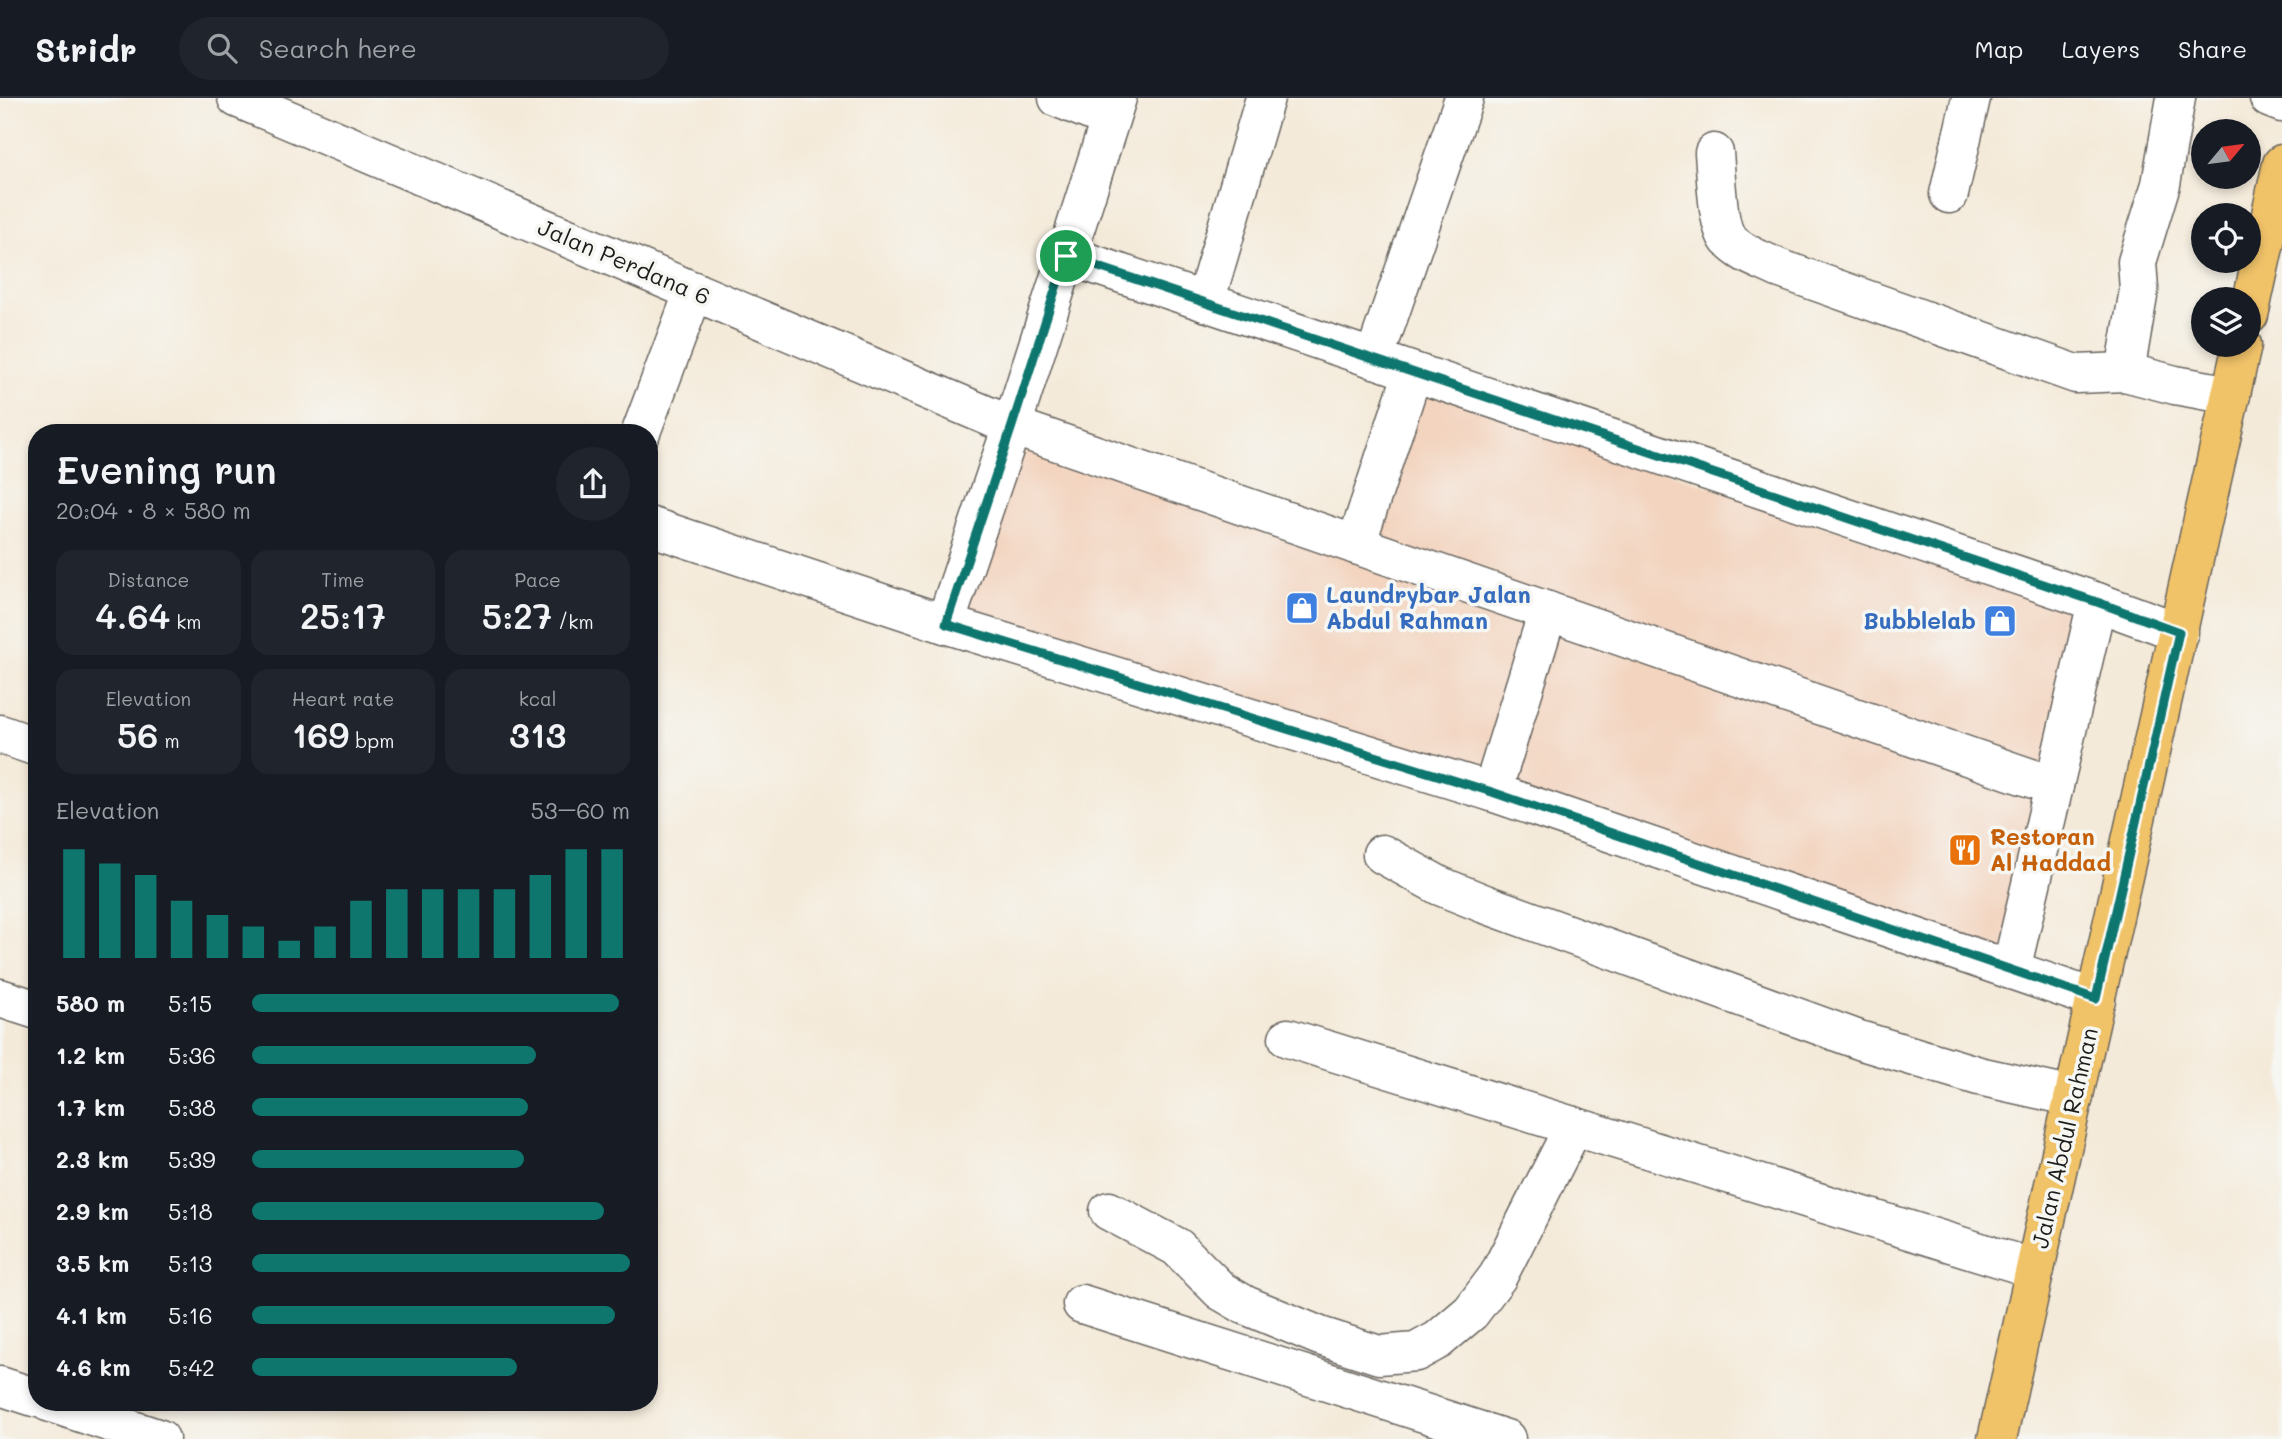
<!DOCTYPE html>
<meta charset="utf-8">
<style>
body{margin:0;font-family:Mali,sans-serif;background:#20242c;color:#f1f3f6;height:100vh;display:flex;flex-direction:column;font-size:26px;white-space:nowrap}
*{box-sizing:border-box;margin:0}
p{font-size:23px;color:#9ea1a6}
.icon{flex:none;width:38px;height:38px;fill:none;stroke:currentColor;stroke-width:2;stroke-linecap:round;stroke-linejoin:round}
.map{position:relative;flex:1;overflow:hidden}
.drawer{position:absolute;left:28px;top:326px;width:630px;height:987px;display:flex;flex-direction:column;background:#171b24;border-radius:28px;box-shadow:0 4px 10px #0003}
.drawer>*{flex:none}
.needle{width:46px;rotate:61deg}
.tools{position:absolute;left:2191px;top:21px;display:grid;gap:14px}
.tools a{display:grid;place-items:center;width:70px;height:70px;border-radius:50%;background:#171b24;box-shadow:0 4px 10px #0003;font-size:35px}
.pin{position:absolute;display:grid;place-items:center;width:60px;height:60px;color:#fff;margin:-30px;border:4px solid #fff;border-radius:50%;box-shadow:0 2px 7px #0007}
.round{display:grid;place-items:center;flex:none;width:74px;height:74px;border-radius:37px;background:#20242c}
.head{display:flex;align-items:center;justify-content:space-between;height:119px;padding:0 28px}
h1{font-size:38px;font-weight:600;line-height:52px}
.figures{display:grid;grid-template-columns:repeat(3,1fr);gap:10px;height:119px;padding:7px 28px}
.figures div{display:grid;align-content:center;border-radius:18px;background:#20242c;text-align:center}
.figures b{font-size:35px;font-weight:600}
.figures small{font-size:19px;font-weight:400}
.figures p{font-size:19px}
.chart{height:196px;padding:14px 28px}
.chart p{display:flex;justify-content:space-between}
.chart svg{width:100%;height:126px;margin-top:7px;stroke:#0f766e;stroke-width:6}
ul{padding:0 28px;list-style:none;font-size:23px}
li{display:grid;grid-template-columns:112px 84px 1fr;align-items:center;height:52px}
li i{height:18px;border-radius:9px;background:#0f766e}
header{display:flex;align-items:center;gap:42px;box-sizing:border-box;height:98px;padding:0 35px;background:#171b24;border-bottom:2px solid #363941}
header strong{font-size:33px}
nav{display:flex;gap:38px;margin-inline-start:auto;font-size:24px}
.search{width:490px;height:63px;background:#20242c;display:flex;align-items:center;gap:18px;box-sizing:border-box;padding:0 24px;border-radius:38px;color:#9ea1a6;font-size:26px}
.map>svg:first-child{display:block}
.built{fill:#f3d4bf}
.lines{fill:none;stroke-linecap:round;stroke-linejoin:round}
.minor-casing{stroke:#68645e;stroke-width:41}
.major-casing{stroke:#68645e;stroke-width:41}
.minor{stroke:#fff;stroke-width:38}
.major{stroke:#f1c369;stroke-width:38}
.route-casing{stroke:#fff;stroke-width:14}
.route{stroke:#0f766e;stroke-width:9}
.labels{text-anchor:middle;stroke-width:7;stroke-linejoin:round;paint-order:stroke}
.street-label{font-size:23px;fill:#1c1c1c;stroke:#f6f6f2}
.shop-label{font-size:23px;font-weight:bold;fill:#366cbe;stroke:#f6f6f2;text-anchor:start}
.food-label{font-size:23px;font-weight:bold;fill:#c56008;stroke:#f6f6f2;text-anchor:start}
</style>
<header>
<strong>Stridr</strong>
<div class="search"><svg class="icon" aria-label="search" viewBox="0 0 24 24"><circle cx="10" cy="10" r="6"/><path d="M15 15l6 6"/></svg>Search here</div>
<nav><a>Map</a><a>Layers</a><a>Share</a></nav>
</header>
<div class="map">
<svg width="2282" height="1341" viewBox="0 0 2282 1341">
<rect width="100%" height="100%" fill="#f6f6f2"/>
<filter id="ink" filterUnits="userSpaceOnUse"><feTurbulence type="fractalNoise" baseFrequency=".0143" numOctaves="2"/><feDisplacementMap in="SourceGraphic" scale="14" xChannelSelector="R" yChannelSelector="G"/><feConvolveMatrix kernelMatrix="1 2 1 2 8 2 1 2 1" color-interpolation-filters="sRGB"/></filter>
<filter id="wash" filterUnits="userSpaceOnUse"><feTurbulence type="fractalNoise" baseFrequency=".00686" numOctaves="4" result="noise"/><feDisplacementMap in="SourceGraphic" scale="28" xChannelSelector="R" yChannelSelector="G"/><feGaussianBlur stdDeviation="1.57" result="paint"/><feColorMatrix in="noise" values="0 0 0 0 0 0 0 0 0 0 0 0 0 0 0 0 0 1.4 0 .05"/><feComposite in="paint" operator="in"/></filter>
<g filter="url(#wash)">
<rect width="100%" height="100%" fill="#f4ead9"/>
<path class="built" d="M1418 290 2082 514 2003 856 962 518 1022 341 1361 457Z"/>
</g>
<g filter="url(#ink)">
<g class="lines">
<defs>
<g id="minor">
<path d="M237 0 1012 328 2054 688"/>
<path d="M1058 0 1110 21"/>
<path d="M2176 0 2161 86 2137 164 2139 192 2125 274 2175 287 2231 297"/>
<path d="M2269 0 2282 5"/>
<path d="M1714 55C1716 75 1717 129 1729 142 1741 156 1762 162 1778 170L2076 276 2125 274"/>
<path d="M1949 96 1971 0"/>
<path d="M1066 157 2097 504 2179 534"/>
<path d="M1205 204 1265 0"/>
<path d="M1374 261 1464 0"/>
<path d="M641 334 694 193"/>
<path d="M649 428 945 526 1492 694 2096 901"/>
<path d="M1356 447 1413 274"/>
<path d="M945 526 1012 328 1117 0"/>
<path d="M0 636 37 649"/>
<path d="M1492 694 1548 513"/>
<path d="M1382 756 1440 788 1485 806 1862 943 1979 978 2074 999"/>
<path d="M2011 872 2097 504"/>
<path d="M0 900 37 912"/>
<path d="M1288 940 2035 1171"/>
<path d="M1109 1113 1177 1149 1221 1193 1245 1207 1320 1238 1379 1257 1416 1254 1438 1242 1471 1214 1498 1178 1574 1028"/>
<path d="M1082 1206 1506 1341"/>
<path d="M0 1288 37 1300"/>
<path d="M48 1304 160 1341"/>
</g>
<g id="major">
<path d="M2249 217 2282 66"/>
<path d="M1997 1341 2242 247"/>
</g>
</defs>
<use href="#minor" class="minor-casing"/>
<use href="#major" class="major-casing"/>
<use href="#minor" class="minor"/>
<use href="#major" class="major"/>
</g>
</g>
<g class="lines" filter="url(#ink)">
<defs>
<path id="route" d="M1066 158 2097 504 2179 534 2096 901 1492 694 946 526 1012 328Z"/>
</defs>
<use href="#route" class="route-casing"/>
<use href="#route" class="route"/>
</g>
<defs>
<symbol id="shop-square" viewBox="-11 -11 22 22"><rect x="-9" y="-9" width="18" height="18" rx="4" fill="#3f7fe0" stroke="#f6f6f2"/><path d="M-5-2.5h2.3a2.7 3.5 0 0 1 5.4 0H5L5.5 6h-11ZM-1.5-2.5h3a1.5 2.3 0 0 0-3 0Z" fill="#fff"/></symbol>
<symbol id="restaurant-square" viewBox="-11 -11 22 22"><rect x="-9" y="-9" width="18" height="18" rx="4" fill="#e8710a" stroke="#f6f6f2"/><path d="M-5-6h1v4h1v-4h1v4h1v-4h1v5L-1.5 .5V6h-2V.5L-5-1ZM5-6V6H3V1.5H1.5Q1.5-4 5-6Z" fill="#fff"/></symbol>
</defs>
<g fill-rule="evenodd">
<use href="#shop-square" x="1283" y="491" width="38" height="38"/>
<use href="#shop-square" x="1981" y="504" width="38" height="38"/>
<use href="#restaurant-square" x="1946" y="733" width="38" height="38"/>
</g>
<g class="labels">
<g class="street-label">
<text transform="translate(624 164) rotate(23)" y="8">Jalan Perdana 6</text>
<text transform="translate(2065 1040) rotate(-77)" y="8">Jalan Abdul Rahman</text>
</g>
<g class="shop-label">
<text x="1326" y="505">Laundrybar Jalan<tspan x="1326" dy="26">Abdul Rahman</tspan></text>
<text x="1976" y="531" text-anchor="end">Bubblelab</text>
</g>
<g class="food-label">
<text x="1990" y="747">Restoran<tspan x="1990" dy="26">Al Haddad</tspan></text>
</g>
</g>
</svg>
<div class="tools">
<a><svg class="needle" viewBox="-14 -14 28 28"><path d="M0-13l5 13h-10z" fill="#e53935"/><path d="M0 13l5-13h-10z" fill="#9ea1a6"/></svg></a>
<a><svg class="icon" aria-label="locate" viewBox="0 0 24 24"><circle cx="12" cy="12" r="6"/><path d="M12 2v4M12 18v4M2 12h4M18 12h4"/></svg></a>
<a><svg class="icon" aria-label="layers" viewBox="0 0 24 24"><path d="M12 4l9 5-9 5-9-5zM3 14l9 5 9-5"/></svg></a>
</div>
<div class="pin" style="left:1066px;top:158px;background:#1e9e55"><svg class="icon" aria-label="arrive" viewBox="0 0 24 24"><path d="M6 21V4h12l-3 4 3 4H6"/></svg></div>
<section class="drawer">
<div class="head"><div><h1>Evening run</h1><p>20:04 · 8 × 580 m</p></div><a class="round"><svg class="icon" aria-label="share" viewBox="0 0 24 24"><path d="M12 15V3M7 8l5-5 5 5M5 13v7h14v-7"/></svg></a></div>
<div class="figures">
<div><p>Distance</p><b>4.64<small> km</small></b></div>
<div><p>Time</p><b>25:17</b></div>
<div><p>Pace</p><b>5:27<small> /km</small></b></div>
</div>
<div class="figures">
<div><p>Elevation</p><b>56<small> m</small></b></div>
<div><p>Heart rate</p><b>169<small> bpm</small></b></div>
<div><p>kcal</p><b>313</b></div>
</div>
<div class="chart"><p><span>Elevation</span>53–60 m</p>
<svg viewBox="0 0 160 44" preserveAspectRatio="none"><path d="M5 44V6M15 44V11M25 44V15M35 44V24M45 44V29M55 44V33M65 44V38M75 44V33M85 44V24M95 44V20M105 44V20M115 44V20M125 44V20M135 44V15M145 44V6M155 44V6"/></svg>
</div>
<ul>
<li><b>580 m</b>5:15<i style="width:97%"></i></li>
<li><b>1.2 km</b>5:36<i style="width:75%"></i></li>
<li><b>1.7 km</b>5:38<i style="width:73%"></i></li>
<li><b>2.3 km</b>5:39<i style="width:72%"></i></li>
<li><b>2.9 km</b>5:18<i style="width:93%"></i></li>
<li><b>3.5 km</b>5:13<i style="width:100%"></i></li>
<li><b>4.1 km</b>5:16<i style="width:96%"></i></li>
<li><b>4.6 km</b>5:42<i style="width:70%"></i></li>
</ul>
</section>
</div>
